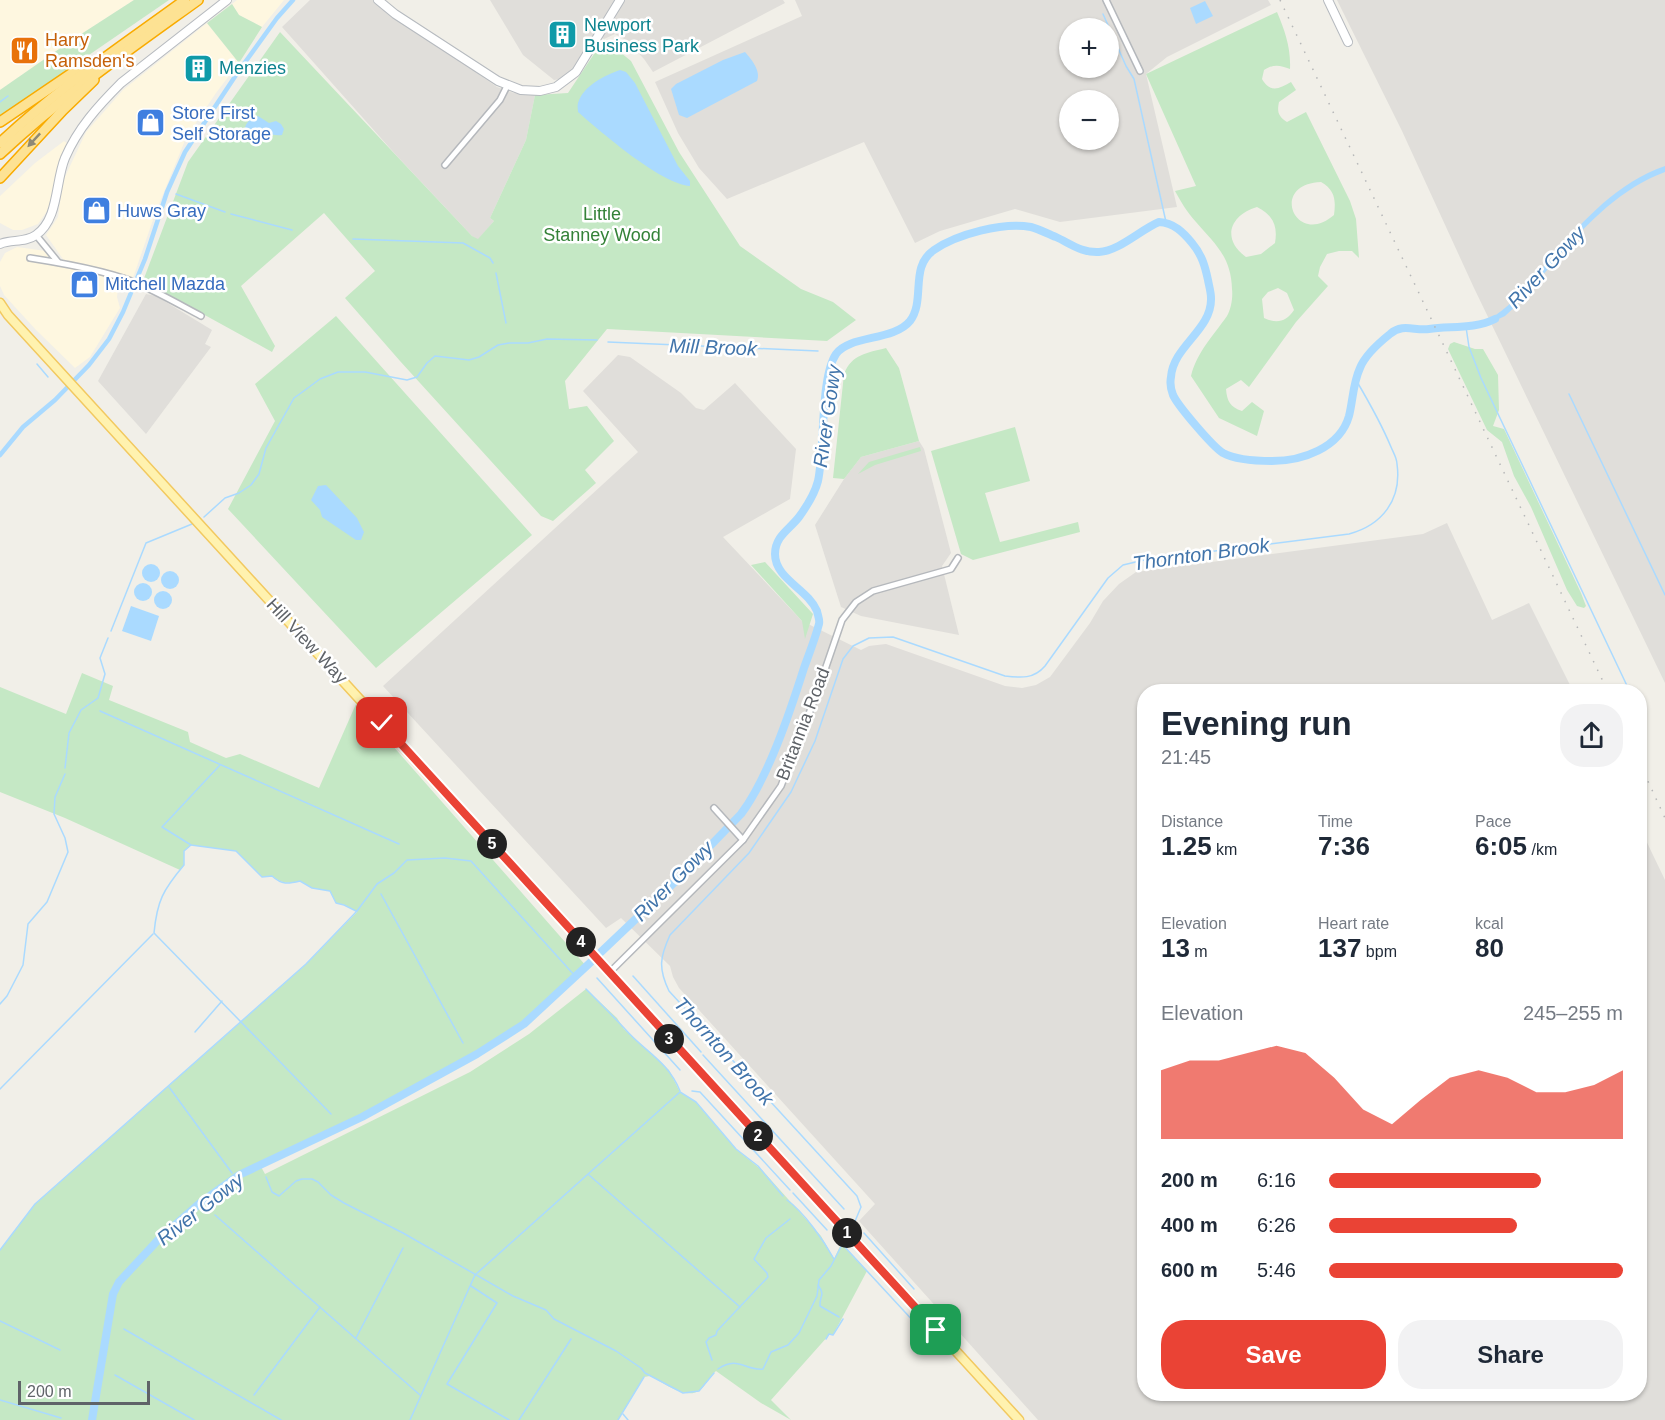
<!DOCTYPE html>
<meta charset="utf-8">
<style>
body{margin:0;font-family:Helvetica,sans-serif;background:#f2f2f3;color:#1f2937;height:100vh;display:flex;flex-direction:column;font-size:22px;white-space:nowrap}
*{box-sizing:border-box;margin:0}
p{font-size:20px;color:#747a83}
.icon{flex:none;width:33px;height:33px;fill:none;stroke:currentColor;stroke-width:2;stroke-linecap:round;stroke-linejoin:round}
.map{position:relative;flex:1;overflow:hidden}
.sheet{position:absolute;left:1137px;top:684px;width:510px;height:717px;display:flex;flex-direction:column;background:#fff;border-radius:24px;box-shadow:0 2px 4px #0004}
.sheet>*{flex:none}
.fabs{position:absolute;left:1059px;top:18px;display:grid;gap:12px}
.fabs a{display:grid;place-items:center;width:60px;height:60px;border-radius:50%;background:#fff;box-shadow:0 2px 4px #0004;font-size:30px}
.scale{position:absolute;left:18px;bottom:15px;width:132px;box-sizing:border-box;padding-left:6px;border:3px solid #5f6368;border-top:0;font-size:16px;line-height:21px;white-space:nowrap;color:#5f6368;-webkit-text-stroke:4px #fff;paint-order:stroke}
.pin{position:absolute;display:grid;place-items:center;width:51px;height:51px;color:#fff;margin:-26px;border-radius:12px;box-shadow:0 3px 9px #0006}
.km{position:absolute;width:30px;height:30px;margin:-15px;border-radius:50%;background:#222;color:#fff;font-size:16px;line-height:30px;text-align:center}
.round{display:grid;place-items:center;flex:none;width:63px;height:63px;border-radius:24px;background:#f2f2f3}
.summary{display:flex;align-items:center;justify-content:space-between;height:102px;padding:0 24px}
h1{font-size:33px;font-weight:800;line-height:45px}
.figures{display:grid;grid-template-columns:repeat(3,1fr);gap:9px;height:102px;padding:6px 24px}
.figures div{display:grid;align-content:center}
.figures b{font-size:26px;font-weight:800}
.figures small{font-size:16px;font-weight:400}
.figures p{font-size:16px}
.chart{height:168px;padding:12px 24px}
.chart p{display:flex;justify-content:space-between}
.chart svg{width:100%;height:108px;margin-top:6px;fill:#ea4335;opacity:.7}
.cta{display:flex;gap:12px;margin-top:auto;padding:12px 24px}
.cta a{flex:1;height:69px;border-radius:24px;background:#ea4335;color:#fff;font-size:24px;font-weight:800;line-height:69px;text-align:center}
.cta a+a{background:#f2f2f3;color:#1f2937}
ul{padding:0 24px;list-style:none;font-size:20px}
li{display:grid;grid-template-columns:96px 72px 1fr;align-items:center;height:45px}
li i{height:15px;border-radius:8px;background:#ea4335}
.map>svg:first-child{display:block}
.commercial{fill:#fef7e0}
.industrial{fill:#e0deda;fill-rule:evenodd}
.green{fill:#c5e8c5;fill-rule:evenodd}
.water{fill:#aadaff}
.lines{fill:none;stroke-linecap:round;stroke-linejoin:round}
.stream{stroke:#aadaff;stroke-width:1.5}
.canal{stroke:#aadaff;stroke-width:4.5}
.river{stroke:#aadaff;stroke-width:8}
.street-casing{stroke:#b5b8bc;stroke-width:8}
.secondary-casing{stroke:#b6babf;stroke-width:10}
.primary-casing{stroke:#f2c960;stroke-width:11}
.highway-casing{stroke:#f9ab00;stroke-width:12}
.street{stroke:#fff;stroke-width:5}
.secondary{stroke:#fff;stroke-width:8}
.primary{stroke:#fff2af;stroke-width:8}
.highway{stroke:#fde293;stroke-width:9}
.rail{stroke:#b6b7b8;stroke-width:1.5;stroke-dasharray:1.5 8;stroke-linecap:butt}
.oneway{fill:#8e8975}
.route-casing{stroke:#fff;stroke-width:12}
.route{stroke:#ea4335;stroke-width:8}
.labels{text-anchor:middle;stroke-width:5;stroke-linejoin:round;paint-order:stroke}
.culture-label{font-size:18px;fill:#0d838f;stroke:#fff;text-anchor:start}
.food-label{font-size:18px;fill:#c56008;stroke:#fff;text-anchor:start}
.shop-label{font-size:18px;fill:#366cbe;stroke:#fff;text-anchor:start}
.park-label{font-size:18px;fill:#348238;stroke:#fff}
.street-label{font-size:18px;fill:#5f6368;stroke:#fff}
.water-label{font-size:20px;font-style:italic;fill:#4174aa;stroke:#fff}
</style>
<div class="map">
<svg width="1665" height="1420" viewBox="0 0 1665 1420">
<rect width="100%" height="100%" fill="#f1efe8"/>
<g class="commercial">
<path d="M0 0H134L72 40 0 90Z"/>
<path d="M237 0H284L262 27 239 15 232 4Z"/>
<path d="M207 23 239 63 216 93 186 138 155 214 133 278 65 262 46 235 58 217 63 181 86 132 123 90Z"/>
<path d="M64 141 69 145 56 180 50 207 38 224 22 230H13L0 223V196L35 163Z"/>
<path d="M17 247 46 251 59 265 119 280 117 297 120 308 90 357 75 368 36 330 4 295 0 286V262L5 253Z"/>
</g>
<g class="industrial">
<path d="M310 0H373L497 87 514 93 535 95 526 140 490 218 494 221 478 240 472 236 396 155 282 27Z"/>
<path d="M490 0H783L785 3 653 72 644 59 626 40 615 34 604 39 594 34 574 68 561 79 554 80 523 55Z"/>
<path d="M795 0H1268L1271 5 1167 57 1146 74 1177 207 1060 222 1015 209 940 231 915 243 864 142 727 199 699 168 678 133 655 82 802 16ZM1070 28H1108V68H1070ZM1070 100H1108V140H1070Z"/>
<path d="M1337 0H1665V683L1474 288 1402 131Z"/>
<path d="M146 294 156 296 212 330 205 344 211 347 146 434 98 381Z"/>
<path d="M618 355 630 357 681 393 696 408 704 410 735 383 796 449 790 499 723 537 802 621 861 650 869 646 886 644 1005 686 1022 688 1036 685 1050 677 1090 623 1103 601 1119 584 1136 572 1423 534 1447 523 1492 620 1529 603 1573 691 1144 692V1394H1640V828L1665 880V1420H1038L859 1221 875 1204 679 988 673 977 670 966 621 918 606 928 383 686 638 452 583 391Z"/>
<path d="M919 441 924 449 951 553 942 566 959 635 861 616 841 607 815 525 844 479 861 457Z"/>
</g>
<g class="green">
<path d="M134 0H169L0 116V90L72 40Z"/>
<path d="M232 4 239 15 262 27 239 63 207 23Z"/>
<path d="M1277 12C1285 31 1291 48 1290 69 1280 65 1273 64 1264 70L1262 79C1270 93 1279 89 1291 82L1296 90 1279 102C1277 112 1278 116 1287 122L1306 112 1350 201 1356 219 1359 258 1352 251H1339L1327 254 1320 267 1318 276 1328 286 1296 322 1249 387 1241 380 1226 389C1227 401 1230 407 1242 411L1252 402 1264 411 1257 436 1219 418 1191 376C1197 352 1213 336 1227 316 1231 309 1233 298 1232 289 1231 257 1216 245 1196 222 1187 212 1181 202 1175 191L1196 186 1146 74ZM1321 182C1335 190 1336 200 1334 215 1296 248 1268 184 1321 182ZM1257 207C1273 215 1278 226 1275 243L1261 254 1246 257C1221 239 1230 215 1257 207ZM1278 288 1287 293 1294 310C1286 322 1277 324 1264 318L1262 299 1268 292Z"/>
<path d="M280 32 472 236 478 239 494 221 490 218 526 140 535 95 568 93 604 39 631 61 679 152 740 246 801 289 833 302 856 320 827 341 607 329 565 381 569 409 587 406 614 441 585 470 596 483 553 521 541 516 400 361 345 298 375 271 324 213 241 286 275 346 272 352 143 281 188 162Z"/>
<path d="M336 316 532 535 376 668 228 509 275 421 255 384Z"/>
<path d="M1454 342 1475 349H1483L1498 375 1499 410 1493 426 1504 429 1581 593 1586 606 1584 608 1577 606 1567 590 1531 507 1514 476 1502 442 1487 430 1448 349 1450 344Z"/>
<path d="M886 348 899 368 919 441 861 457 844 479 833 478 844 374C852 354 867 353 886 348Z"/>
<path d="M1015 427 1030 481 985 493 1000 542 1078 522 1080 532 973 560 961 554 931 451Z"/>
<path d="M920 447 921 451 875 465 858 474 869 462Z"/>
<path d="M765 562 813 614 805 639 802 621 751 565Z"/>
<path d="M82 673 113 686 109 700 188 732 190 742 226 758 240 754 319 788 356 704 587 967 524 1024 477 1054 362 1117 260 1165 265 1174 470 1072 529 1034 586 989 617 1018 624 1029 669 1070 680 1092 696 1102 736 1149 763 1171 821 1236 834 1259 841 1244 867 1271 833 1335H829L771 1400 791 1420 761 1403 716 1371C710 1376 706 1385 700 1390 686 1401 663 1382 650 1376L644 1377 618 1420H0V1250L35 1204 306 964 357 912 345 905 336 903 330 891 312 888 300 881C288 884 283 884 272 876L262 877 236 851 191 845 184 851V865L180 870 65 818 0 792V687L66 714Z"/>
</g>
<g class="water">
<path d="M1205 1 1213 16 1196 24 1190 8Z"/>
<path d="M745 52C752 60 761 71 757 81L687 118 679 115 671 89 676 84 723 60Z"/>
<path d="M620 70 626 72 635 83 678 166 690 181V186C661 184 602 133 578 112 578 109 577 106 578 103 583 86 605 75 620 70Z"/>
<path d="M258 116 269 123 276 121 281 124 284 129 282 135C275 136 272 134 266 133 259 132 252 134 244 133 245 123 249 119 258 116Z"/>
<path d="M1665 166V172C1601 196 1561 256 1517 305L1505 316 1486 325 1485 321C1508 310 1523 291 1539 272 1575 230 1611 185 1665 166Z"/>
<path d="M326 485 357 518 364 532 361 540H356L322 517 320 510 311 500 318 486Z"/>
<circle cx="151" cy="573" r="9"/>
<circle cx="170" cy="580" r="9"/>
<circle cx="143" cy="592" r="9"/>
<circle cx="163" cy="600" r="9"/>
<path d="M131 606 159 616 151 641 122 631Z"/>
</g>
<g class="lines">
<g class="stream">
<path d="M1103 14 1126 66 1134 79 1166 222"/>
<path d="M0 102 8 96"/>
<path d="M176 194 225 212"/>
<path d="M231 214 292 230"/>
<path d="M353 239 463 243 490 258 493 263"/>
<path d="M496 273 506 323"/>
<path d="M1466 327 1469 347 1481 378 1630 692"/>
<path d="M608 342 818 351"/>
<path d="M37 364 48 377"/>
<path d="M1569 394 1665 595"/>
<path d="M204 517 225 498 239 493 251 485 259 474 266 448 294 398 301 393 320 379 338 372H365L407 380 417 377 427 363 435 356 469 360 479 357 498 345 509 343H528L547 339 597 340"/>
<path d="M111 631 146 543 192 524"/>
<path d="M100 711 399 844"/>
<path d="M1640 734 1641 741"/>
<path d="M220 765 162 827 191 845 236 851 262 877 272 876C282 885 288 884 300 881L312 888 330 891 336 903 344 905 356 911"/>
<path d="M65 768 69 733 81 710 98 698 105 674 100 658 108 638"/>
<path d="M191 845 184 851V865C163 890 157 901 154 933L331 1114"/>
<path d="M381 894 463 1043"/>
<path d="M633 976 701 1052"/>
<path d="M597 978 680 1070"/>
<path d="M586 989C599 1002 612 1015 625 1029 645 1052 668 1061 680 1091"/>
<path d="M0 1004 7 996 23 965 28 924 47 902 68 852 65 838 54 814 55 797 65 774"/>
<path d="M195 1032 222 1001"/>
<path d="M703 1055 844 1209"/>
<path d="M169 1087 232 1173"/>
<path d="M0 1089 153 934"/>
<path d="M692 1091 700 1092 790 1190"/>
<path d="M589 1175 740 1307"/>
<path d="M266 1177 272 1192 279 1196 296 1181 302 1179H312L318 1182 331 1195 344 1203 403 1233 513 1296 546 1310 554 1319 616 1351 641 1368 645 1373 683 1393 699 1391 714 1373"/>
<path d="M793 1193 827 1230"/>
<path d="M787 1200C804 1212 824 1241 834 1259"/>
<path d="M215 1215 420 1395"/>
<path d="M853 1226 861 1207 857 1196 669 991C658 968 660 957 670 935L749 853 791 792 815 741 843 659 853 646 869 638 893 637 1005 676C1021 678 1034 679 1045 666L1108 578 1123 565 1144 560 1349 534C1382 525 1402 500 1397 464 1397 458 1393 452 1391 447 1381 423 1369 402 1356 380"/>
<path d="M864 1233 914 1289"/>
<path d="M842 1244 916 1324"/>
<path d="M0 1250 35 1204 306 964 357 911 377 884 394 873 407 860 445 858 471 861 576 977"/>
<path d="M818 1285C826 1296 819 1296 820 1306L839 1317"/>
<path d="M471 1286 497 1303 447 1384 509 1420"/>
<path d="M0 1321 60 1350"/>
<path d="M124 1329 281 1420"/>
<path d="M356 1338 403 1248"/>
<path d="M826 1339 829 1334 833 1335 843 1319"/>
<path d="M712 1360 706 1342 709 1338 716 1335 717 1331 768 1277 767 1273 754 1259 766 1238 790 1219"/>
<path d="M718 1369C738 1355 745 1371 763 1369L771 1352 788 1345 799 1333 817 1296 819 1280 831 1266 845 1239"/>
<path d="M115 1375 194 1420"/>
<path d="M254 1395 320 1307"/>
<path d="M0 1400 61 1418"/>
<path d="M623 1414 628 1420"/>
<path d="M410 1420 475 1275 680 1092 696 1102 736 1149 758 1166 783 1196"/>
<path d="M519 1420 571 1339"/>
<path d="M618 1420 644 1377"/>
</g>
<path class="canal" d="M0 455 23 427 55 400 89 365 109 339 123 312 145 259 167 192 185 152 238 72 277 18 293 0"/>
<g class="river">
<path d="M601 952 681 876 741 814C768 778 790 712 804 668 809 654 815 639 819 624 820 620 818 616 817 611 808 589 775 579 775 554 775 536 790 529 799 517 807 506 815 493 818 481 825 449 820 378 836 354 849 335 894 341 910 321 926 300 909 267 934 250 957 234 1003 222 1031 227 1039 229 1048 234 1056 237 1071 244 1082 253 1099 252 1119 251 1140 230 1159 222 1174 223 1183 232 1192 243 1202 255 1205 266 1208 280 1209 286 1211 292 1211 298 1212 330 1173 346 1171 377 1170 382 1171 390 1173 395 1178 406 1213 447 1223 453 1236 460 1258 461 1272 461 1302 461 1340 448 1349 416 1353 400 1353 383 1360 368 1365 355 1380 342 1390 334 1403 323 1414 331 1429 329 1451 326 1475 329 1495 319"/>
<path d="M92 1420 113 1294 119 1282 159 1239 200 1203 239 1175 362 1117 477 1054 524 1024 592 961"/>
</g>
<defs>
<g id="street">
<path d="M1106 0 1140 71"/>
<path d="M445 165 500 100 507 86"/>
<path d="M36 235 58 262"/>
<path d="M30 258C62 263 115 272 143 286 163 295 182 306 201 316"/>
<path d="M714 808 743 840"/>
<path d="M609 973 743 840 781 786 817 693 842 620 856 602 873 591 951 569 958 558"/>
</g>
<g id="secondary">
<path d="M378 0 395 14 498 81 521 90 540 91 556 87 576 72 620 0"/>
<path d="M1328 0 1348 42"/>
<path d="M0 244C11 239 25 243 36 235 59 219 55 182 65 158 78 128 98 106 121 83L227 0"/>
</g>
<path id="primary" d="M0 303 8 315 1019 1420"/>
<g id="highway">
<path d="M0 122 87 63"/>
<path d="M0 143C57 89 122 46 185 0"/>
<path d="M0 154C62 96 130 49 198 0"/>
<path d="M0 178 63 110 94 80"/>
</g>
</defs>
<use href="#street" class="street-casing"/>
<use href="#secondary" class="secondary-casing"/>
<use href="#primary" class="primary-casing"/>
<use href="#highway" class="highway-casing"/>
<use href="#street" class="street"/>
<use href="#secondary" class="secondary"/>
<use href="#primary" class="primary"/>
<use href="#highway" class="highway"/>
<g class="rail">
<path d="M1280 0 1608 692"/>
<path d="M1640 764 1665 818"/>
</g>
</g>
<defs><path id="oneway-solid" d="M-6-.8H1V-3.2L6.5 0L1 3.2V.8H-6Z" transform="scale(1.5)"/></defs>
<use class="oneway" href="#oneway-solid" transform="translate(34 140) rotate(133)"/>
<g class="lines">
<defs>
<path id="route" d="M382 723 936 1330"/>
</defs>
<use href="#route" class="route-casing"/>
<use href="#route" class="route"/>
</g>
<defs>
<symbol id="building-square" viewBox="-11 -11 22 22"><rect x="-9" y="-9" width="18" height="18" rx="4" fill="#0f9aa8" stroke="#fff"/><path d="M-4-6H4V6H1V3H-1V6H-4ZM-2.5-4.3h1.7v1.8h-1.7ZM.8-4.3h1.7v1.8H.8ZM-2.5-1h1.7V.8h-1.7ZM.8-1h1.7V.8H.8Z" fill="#fff"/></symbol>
<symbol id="restaurant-square" viewBox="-11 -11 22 22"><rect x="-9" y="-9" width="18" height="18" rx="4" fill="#e8710a" stroke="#fff"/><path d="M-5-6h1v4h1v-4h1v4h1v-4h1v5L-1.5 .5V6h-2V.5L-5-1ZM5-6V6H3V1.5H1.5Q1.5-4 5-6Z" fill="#fff"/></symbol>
<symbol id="shop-square" viewBox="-11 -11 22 22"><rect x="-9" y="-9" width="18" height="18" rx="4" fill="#3f7fe0" stroke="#fff"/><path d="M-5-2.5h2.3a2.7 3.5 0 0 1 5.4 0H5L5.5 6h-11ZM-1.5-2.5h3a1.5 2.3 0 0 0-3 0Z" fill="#fff"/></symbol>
</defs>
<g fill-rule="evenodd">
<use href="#building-square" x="546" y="18" width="33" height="33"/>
<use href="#restaurant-square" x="8" y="34" width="33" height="33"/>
<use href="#building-square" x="182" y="52" width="33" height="33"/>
<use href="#shop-square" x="134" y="106" width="33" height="33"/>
<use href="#shop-square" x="80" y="194" width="33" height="33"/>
<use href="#shop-square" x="68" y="268" width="33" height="33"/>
</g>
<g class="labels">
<g class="culture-label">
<text x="584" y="31">Newport<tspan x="584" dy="21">Business Park</tspan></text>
<text x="219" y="74">Menzies</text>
</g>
<g class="food-label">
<text x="45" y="46">Harry<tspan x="45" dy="21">Ramsden's</tspan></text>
</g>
<g class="shop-label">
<text x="172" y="119">Store First<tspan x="172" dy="21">Self Storage</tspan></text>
<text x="117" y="217">Huws Gray</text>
<text x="105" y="290">Mitchell Mazda</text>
</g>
<g class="park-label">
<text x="602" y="220">Little<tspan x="602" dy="21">Stanney Wood</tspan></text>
</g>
<g class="street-label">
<text transform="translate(307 641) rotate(47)" y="6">Hill View Way</text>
<text transform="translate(803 724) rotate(-69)" y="6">Britannia Road</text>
</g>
<g class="water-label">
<text transform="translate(1546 267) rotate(-47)" y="7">River Gowy</text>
<text transform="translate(713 347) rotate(2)" y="7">Mill Brook</text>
<text transform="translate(827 416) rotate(-82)" y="7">River Gowy</text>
<text transform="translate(1201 554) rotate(-8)" y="7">Thornton Brook</text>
<text transform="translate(673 881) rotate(-45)" y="7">River Gowy</text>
<text transform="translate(724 1051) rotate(48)" y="7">Thornton Brook</text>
<text transform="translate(200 1209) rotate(-38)" y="7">River Gowy</text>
</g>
</g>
</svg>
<div class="fabs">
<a>+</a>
<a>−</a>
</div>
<div class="scale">200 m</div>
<div class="pin" style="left:936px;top:1330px;background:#1e9e55"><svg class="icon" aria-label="arrive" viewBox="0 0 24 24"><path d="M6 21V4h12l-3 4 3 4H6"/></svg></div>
<div class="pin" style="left:382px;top:723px;background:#d93025"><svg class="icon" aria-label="check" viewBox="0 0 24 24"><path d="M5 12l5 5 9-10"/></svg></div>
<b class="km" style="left:847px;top:1233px">1</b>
<b class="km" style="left:758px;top:1136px">2</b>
<b class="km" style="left:669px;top:1039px">3</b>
<b class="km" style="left:581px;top:942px">4</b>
<b class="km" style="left:492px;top:844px">5</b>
<section class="sheet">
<div class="summary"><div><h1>Evening run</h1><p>21:45</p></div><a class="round"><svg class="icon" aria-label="share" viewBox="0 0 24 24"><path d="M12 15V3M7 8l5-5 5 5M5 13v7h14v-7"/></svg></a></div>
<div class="figures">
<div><p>Distance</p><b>1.25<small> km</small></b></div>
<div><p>Time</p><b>7:36</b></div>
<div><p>Pace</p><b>6:05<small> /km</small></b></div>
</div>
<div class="figures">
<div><p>Elevation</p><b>13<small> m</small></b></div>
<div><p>Heart rate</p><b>137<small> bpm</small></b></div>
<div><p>kcal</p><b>80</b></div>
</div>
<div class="chart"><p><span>Elevation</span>245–255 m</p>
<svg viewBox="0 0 160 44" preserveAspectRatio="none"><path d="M0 44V16L10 12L20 12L30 9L40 6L50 9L60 19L70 32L80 38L90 28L100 19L110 16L120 19L130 25L140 25L150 22L160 16V44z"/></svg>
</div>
<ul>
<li><b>200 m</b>6:16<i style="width:72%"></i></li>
<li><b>400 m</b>6:26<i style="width:64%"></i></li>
<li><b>600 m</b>5:46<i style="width:100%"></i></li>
</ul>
<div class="cta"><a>Save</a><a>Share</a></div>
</section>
</div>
